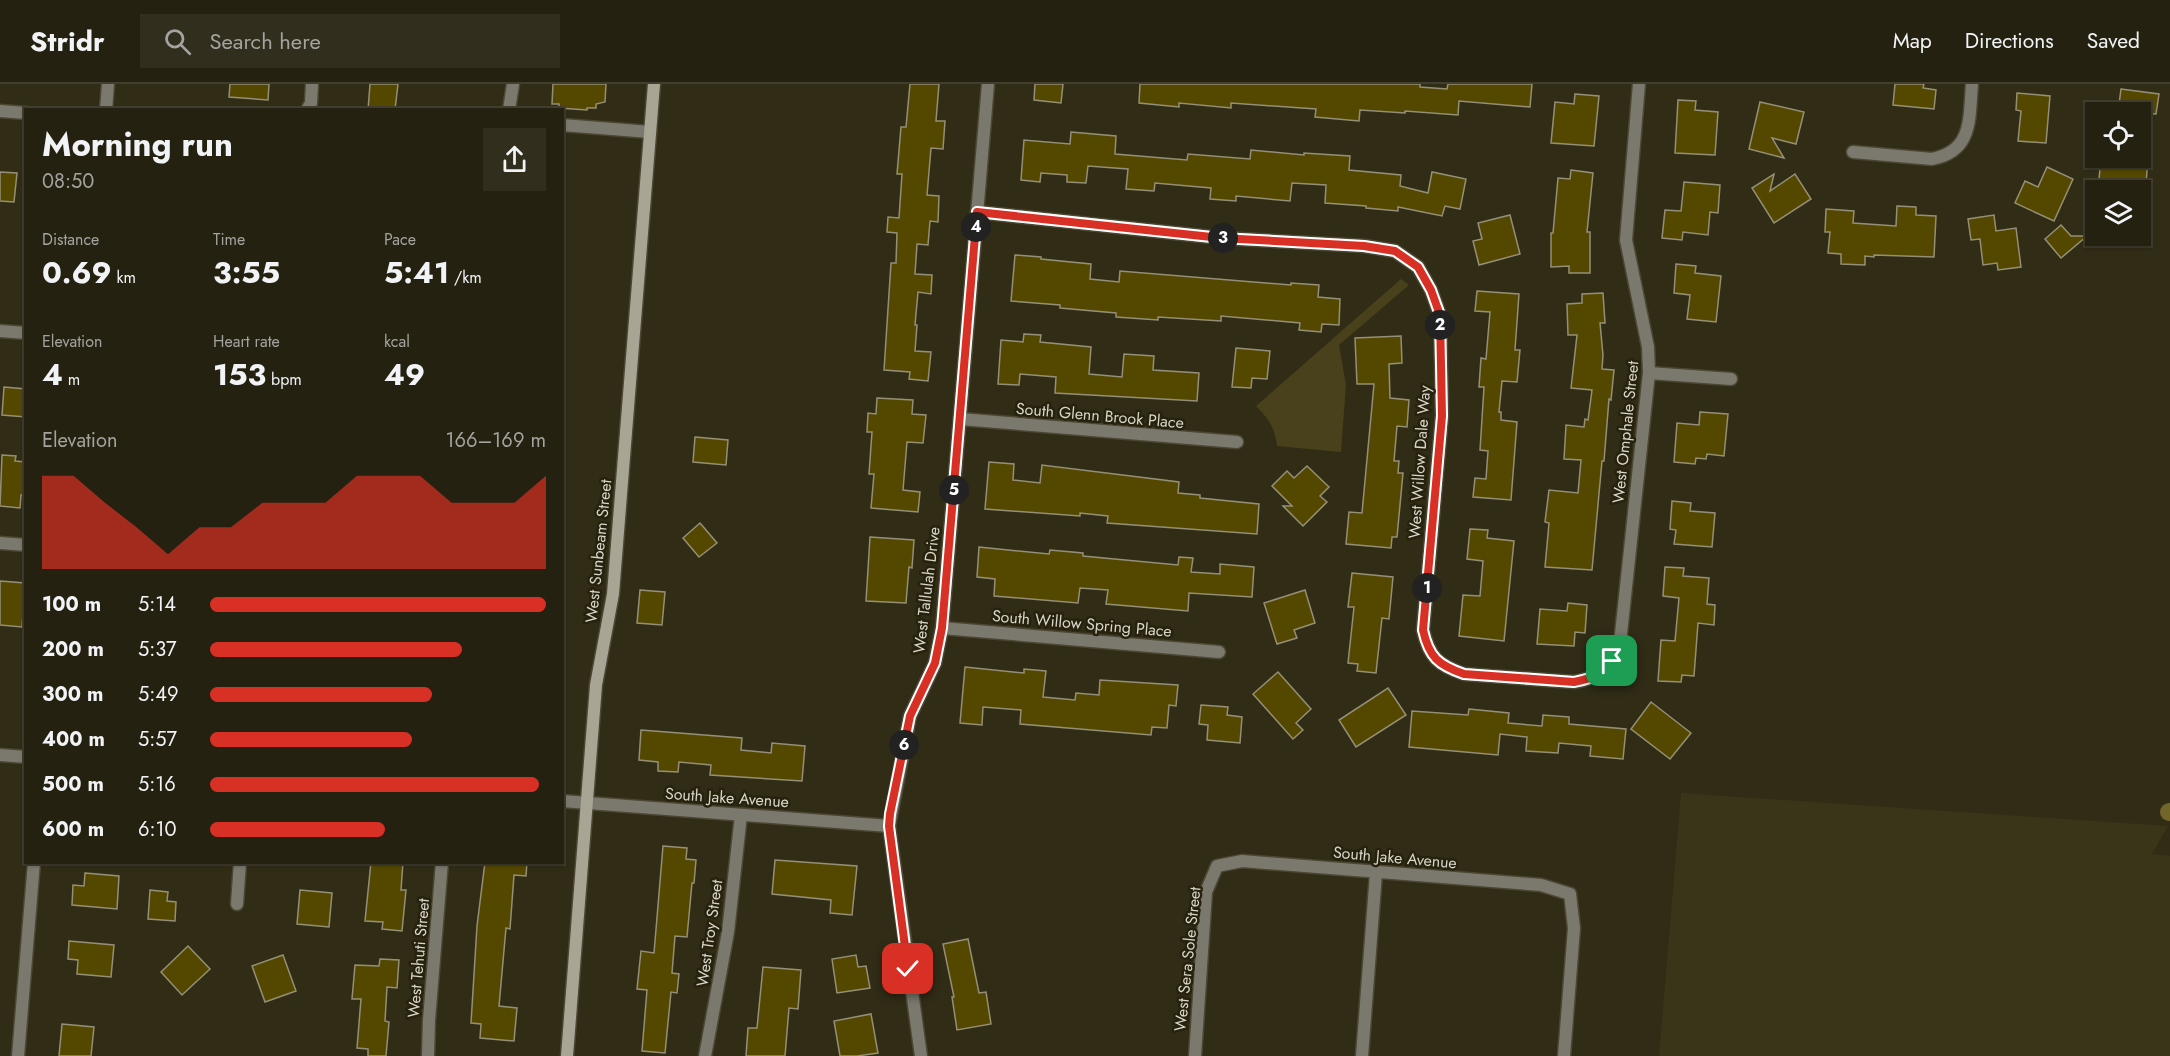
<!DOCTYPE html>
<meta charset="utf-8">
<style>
body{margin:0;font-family:Jost,sans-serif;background:#312e1e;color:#f1f3f6;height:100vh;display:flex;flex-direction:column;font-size:22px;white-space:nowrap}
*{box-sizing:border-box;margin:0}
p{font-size:20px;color:#a3a39f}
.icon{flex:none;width:33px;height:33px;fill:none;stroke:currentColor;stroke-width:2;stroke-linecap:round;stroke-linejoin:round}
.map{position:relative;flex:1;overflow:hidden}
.details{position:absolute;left:24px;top:24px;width:540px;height:756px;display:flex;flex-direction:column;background:#252110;border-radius:0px;box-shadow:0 2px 4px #0004,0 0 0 2px #423e30}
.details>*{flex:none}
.buttons{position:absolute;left:2085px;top:18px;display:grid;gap:12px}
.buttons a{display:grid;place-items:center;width:66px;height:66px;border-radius:0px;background:#252110;box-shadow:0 2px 4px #0004,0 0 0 2px #423e30;font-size:30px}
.pin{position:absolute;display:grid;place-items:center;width:51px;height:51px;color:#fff;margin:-26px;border-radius:12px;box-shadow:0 3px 9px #0006}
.km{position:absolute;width:30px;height:30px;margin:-15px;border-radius:50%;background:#222;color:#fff;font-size:16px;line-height:30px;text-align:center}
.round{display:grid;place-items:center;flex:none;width:63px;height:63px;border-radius:0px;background:#312e1e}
.summary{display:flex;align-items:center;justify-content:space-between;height:102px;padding:0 18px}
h1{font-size:33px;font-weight:700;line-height:45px}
.figures{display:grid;grid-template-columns:repeat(3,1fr);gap:9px;height:102px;padding:6px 18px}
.figures div{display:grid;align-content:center}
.figures b{font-size:30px;font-weight:700}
.figures small{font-size:16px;font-weight:400}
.figures p{font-size:16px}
.chart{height:168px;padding:12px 18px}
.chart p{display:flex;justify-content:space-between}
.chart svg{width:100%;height:108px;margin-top:6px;fill:#d93025;opacity:.7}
ul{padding:0 18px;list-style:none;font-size:20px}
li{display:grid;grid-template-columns:96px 72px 1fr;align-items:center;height:45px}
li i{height:15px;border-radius:8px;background:#d93025}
header{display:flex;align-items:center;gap:36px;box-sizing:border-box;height:84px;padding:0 30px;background:#252110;border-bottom:2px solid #423e30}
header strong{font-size:28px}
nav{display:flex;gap:33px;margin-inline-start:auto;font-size:21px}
.search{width:420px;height:54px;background:#312e1e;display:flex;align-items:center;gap:15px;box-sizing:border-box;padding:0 21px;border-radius:0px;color:#a3a39f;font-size:22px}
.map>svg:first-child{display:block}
.built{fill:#3a3418}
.green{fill:#49411b}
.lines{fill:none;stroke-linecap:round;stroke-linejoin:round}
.canal{stroke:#736629;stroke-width:18}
.building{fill:#544801;stroke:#948f76;stroke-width:1.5}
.street-casing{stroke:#4c4733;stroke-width:15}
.secondary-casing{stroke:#4c4733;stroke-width:15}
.street{stroke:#7b796e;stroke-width:12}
.secondary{stroke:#a8a594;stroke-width:12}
.route-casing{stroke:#fff;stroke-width:12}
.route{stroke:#d93025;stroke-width:8}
.labels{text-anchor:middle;stroke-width:5;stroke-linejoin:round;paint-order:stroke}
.street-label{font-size:16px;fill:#d9d7ca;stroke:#27220d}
</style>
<header>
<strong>Stridr</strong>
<div class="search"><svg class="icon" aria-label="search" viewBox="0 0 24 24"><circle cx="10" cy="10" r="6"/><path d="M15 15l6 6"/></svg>Search here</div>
<nav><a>Map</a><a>Directions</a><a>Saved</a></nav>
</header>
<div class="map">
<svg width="2170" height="972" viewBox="0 0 2170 972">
<rect width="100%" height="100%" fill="#312c16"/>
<path class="built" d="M1681 709 2168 742 2152 770 2170 772V972H1659Z"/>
<path class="green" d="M1401 195 1409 201 1339 261 1346 301 1341 368 1277 362C1275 344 1269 335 1256 322Z"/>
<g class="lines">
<path class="canal" d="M2169 728H2170"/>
</g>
<g class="building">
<path d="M230 0H269L268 16 229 13Z"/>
<path d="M370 0H398L395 26H368Z"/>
<path d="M553 0H606L605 18 596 20V24H587V26L559 24V20H552Z"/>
<path d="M910 0H939L936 37H945L943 65 931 64 927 111 939 112 938 138 930 137 928 161 917 160 915 190 932 191 931 210 918 208 915 241H917L915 267 931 268 928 297 909 295 910 288 884 286 891 179H896L897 149 887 148 888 133 899 134 902 90H897L901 43H906Z"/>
<path d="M1035 0H1063L1061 19 1034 16Z"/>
<path d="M1140 0H1420V3L1447 5 1448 0H1532L1530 23 1459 17 1458 31 1405 27V29L1360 26 1359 37 1315 33 1316 25 1231 19V24L1179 19V23L1139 19Z"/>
<path d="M1895 0H1924L1923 4 1936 6 1934 25 1893 21Z"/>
<path d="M2121 5 2159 10 2156 30 2118 28Z"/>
<path d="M2017 9 2050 12 2046 59 2018 57 2021 27 2016 26Z"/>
<path d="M1575 10 1599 12 1594 62 1551 59 1555 18 1574 20Z"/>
<path d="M1678 16 1696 17 1695 26 1718 28 1715 71 1675 69Z"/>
<path d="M1760 18 1804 28 1796 60 1772 54 1784 74 1749 65Z"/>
<path d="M1071 48 1116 52 1115 70 1187 76 1188 70 1250 75 1251 66 1304 71V69L1350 72 1349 86 1401 91 1400 102 1428 109 1432 88 1466 95 1460 125 1445 122 1442 132 1398 123V127L1366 124V122L1325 119 1326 101 1292 99 1290 117 1236 112V117L1210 115 1211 104 1155 99 1154 107 1126 105 1128 85 1088 82 1086 99 1067 98V91L1041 89 1040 98 1021 96 1024 56 1070 60Z"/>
<path d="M2101 74H2138L2148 76 2146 99 2099 95Z"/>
<path d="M2047 83 2073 95 2054 137 2015 119 2025 97 2038 103Z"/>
<path d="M1571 86 1593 89 1587 148H1590V189H1569V182L1551 183V149H1553L1558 94 1570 95Z"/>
<path d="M0 88 17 89 14 118 0 117Z"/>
<path d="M1774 90 1770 107 1795 90 1811 115 1774 139 1752 104Z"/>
<path d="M1684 98 1720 101 1718 129 1710 128 1708 151 1683 148 1682 156 1662 154 1665 126 1681 127Z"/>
<path d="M1897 122 1916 123V131L1936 132 1934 173 1874 171V173L1865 172V181L1841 180V170L1828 169 1830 148H1825L1826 125 1854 127 1853 139 1896 142Z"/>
<path d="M1510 131 1520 170 1479 181 1473 157 1482 155 1478 139Z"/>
<path d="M1994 131 1996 147 2016 144 2021 183 1998 186 1997 179 1983 181 1980 155 1971 156 1968 135Z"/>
<path d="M2061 141 2071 152H2087L2061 174 2045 155Z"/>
<path d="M1015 171 1041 173V175L1091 180 1090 195 1119 198 1120 187 1291 201V199L1319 201 1318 213 1340 215 1339 241 1322 240 1321 248 1299 246 1300 239 1221 232V237L1158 233V236L1116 233V229L1060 224V221L1011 217Z"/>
<path d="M1676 180 1696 182 1695 189 1721 192 1716 238 1687 235 1690 211 1674 209Z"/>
<path d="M1477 207 1519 210 1515 266H1520L1517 298 1502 297 1499 328H1501V336L1517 338 1511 416 1473 413 1475 394 1486 395 1488 367 1480 366 1484 303H1479L1481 274 1486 275 1490 228 1475 227Z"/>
<path d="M1603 209 1605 239H1600L1603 271 1602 285 1614 286 1611 316 1609 315 1604 377H1602L1592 486 1545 483 1549 439 1545 438 1549 406 1578 409 1581 376 1564 375 1566 341 1584 343 1585 335 1588 336 1592 306 1571 304 1577 251H1568L1567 220 1582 219V210Z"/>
<path d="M1024 250 1041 251 1040 258 1091 263 1089 290 1122 293 1124 270 1154 272 1153 286 1199 289 1197 317 1055 309 1056 293 1020 290 1019 301 998 300 1001 256 1023 258Z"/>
<path d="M1401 252 1402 279 1389 280 1390 314 1409 316 1407 343 1397 342 1394 377H1399L1398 389H1403L1397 453H1392L1391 464 1346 460 1349 428 1362 429 1374 300H1357L1355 254Z"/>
<path d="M1236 264 1270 267 1267 295 1252 294 1251 304 1232 303Z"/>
<path d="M4 303 26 305V333L2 331Z"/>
<path d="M877 314 913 316 912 330 926 331 923 359 907 358 903 406 920 408 918 428 871 424 874 390H869L872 348H867L868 329 876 330Z"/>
<path d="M1700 328 1728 330 1724 372 1707 370 1706 375 1696 374 1695 380 1674 378 1677 339 1699 341Z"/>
<path d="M695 353 728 356 726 381 693 378Z"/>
<path d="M2 371 16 372 15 377 26 378V411H21L20 424 0 422Z"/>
<path d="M989 378 1014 380 1013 396 1040 399 1042 381 1179 398 1178 409 1200 411V414L1259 420 1257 450 1107 439 1108 432 1080 429V432L985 425Z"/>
<path d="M1307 382 1329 403 1320 412 1327 418 1303 442 1283 422H1292L1272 402 1287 387 1294 394Z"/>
<path d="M1672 417 1691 419 1690 427 1715 429 1712 463 1674 460 1676 446 1670 445Z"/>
<path d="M700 439 717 459 699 473 683 454Z"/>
<path d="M1470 445 1488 446 1487 454 1514 457 1504 557 1459 552 1463 511 1480 512 1483 477 1467 475Z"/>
<path d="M870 453 914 456 912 484 909 483 906 519 866 517Z"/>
<path d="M979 463 1049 470 1050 466 1083 469V472L1178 481 1179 473 1193 474 1191 488 1220 490V480L1254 483 1252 513 1189 509 1188 527 1106 520 1108 506 1080 504 1078 519 994 512 995 495 977 493Z"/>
<path d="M1665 483 1684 484 1683 492 1709 494 1707 520 1715 521 1714 541 1698 539 1694 592 1682 591 1681 598 1658 597 1661 556 1675 557 1679 514 1663 512Z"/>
<path d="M1352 489 1393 493 1389 535 1382 534 1376 589 1357 587 1358 580 1348 579 1354 523H1348Z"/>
<path d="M0 497 25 499 22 543 0 541Z"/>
<path d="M640 506 665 508 662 541 637 539Z"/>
<path d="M1305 506 1315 539 1294 546 1297 554 1277 560 1264 519Z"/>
<path d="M1568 519 1587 521 1585 549 1575 548 1574 562 1537 560 1540 525 1567 527Z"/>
<path d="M965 583 1024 589V585L1046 587 1043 613 1075 616 1076 609 1099 611 1100 596 1178 601 1176 622 1169 621 1167 644 1152 643 1151 651 1020 640 1021 626 983 623 982 641 960 639Z"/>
<path d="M1278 588 1311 625 1296 639 1303 646 1293 655 1253 610Z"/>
<path d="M1388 604 1406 631 1356 663 1339 636Z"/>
<path d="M1651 618 1691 649 1670 675 1631 645Z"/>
<path d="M1201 621 1228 623 1227 631 1242 633 1240 659 1207 656 1208 641 1199 640Z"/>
<path d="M1469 625 1509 629 1508 639 1542 642 1543 631 1569 633V640L1626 645 1623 675 1590 672 1591 662 1559 659 1558 669 1526 667 1527 653 1500 650 1498 671 1409 663 1412 627 1468 631Z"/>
<path d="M641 646 742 654 741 666 771 669 772 659 805 662 802 697 710 691 711 681 679 678 678 688 658 687V678L639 676Z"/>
<path d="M663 762 687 764 686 775 696 776 694 799H692L687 853 675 852 672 889 679 890 677 909 671 908 665 969 642 967 647 906 637 905 641 867 654 869Z"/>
<path d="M775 776 857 782 852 831 830 829 831 816 772 810Z"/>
<path d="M371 778H403L401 806H406L402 847 382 845 383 838 365 837Z"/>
<path d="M485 778H527L526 792 514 791 510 845 506 844 499 922 517 924 514 957 480 954 481 940 471 939 477 842Z"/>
<path d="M85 789 119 792 117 825 72 821 73 801 84 802Z"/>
<path d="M150 806 168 808 167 817 176 818 175 837 148 835Z"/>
<path d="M300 806 332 809 329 843 297 840Z"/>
<path d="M968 855 979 909 986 908 991 940 957 946 952 913H954L943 860Z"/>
<path d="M69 857 114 861 111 893 77 890 78 876 68 875Z"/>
<path d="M188 862 210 885 182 911 161 888Z"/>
<path d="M283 871 296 907 265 918 252 882Z"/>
<path d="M856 871 858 883 866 882 870 904 837 909 832 875Z"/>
<path d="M380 875 399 876 397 904 387 903 385 937 389 938 386 972H368V965L357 964 361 915H352L355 881 379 882Z"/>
<path d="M763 883 801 886 798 925 789 924 785 972H746L748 944H757Z"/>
<path d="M871 930 878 969 857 972H840L834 937Z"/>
<path d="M62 940 94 943 91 972H59Z"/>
</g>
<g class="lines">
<defs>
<g id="street">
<path d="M106 26 108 0"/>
<path d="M307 26 311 19 312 0"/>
<path d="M509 26 513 0"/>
<path d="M0 27 26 29"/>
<path d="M562 41 650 48"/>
<path d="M1853 68 1932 75C1973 67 1969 35 1972 0"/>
<path d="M977 128 1221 154 1364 162 1395 167 1418 183 1431 206 1440 231 1442 331 1423 546C1429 573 1438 581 1464 590L1574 598C1603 593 1608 585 1620 559L1649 289 1648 263 1626 156 1639 0"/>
<path d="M0 247 26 249"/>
<path d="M1649 289 1731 295"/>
<path d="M960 335 1237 358"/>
<path d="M0 459 26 461"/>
<path d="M942 544 1219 568"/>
<path d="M0 671 26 673"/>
<path d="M562 717 889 742"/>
<path d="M237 820 240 778"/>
<path d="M18 972 34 778"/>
<path d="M428 972 429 936 442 778"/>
<path d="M705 972 728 848 741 731"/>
<path d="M921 972 889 742 910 632 935 579 942 544 988 0"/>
<path d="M1195 972 1206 808 1217 782 1242 777 1541 801 1570 810 1574 844 1564 972"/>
<path d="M1362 972 1376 789"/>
</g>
<path id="secondary" d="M567 972 596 601 613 510 654 0"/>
</defs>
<use href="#street" class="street-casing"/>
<use href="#secondary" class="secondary-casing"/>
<use href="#street" class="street"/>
<use href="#secondary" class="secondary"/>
</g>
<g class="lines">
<defs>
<path id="route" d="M908 885 889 742 890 730 910 632 935 579 942 544 977 128 1221 154 1364 162 1395 167 1418 183 1431 206 1440 231 1442 332 1423 546C1429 573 1438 581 1464 590L1574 598C1593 594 1600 592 1612 577"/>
</defs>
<use href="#route" class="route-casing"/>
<use href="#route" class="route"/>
</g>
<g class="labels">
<g class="street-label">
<text transform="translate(1100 331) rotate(5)" y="6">South Glenn Brook Place</text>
<text transform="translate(1625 348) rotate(-84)" y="6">West Omphale Street</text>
<text transform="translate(1419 378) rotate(-86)" y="6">West Willow Dale Way</text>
<text transform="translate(598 467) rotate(-84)" y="6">West Sunbeam Street</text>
<text transform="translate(926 506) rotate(-83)" y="6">West Tallulah Drive</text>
<text transform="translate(1082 539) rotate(5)" y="6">South Willow Spring Place</text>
<text transform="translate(727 713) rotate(4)" y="6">South Jake Avenue</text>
<text transform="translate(1395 773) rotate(5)" y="6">South Jake Avenue</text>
<text transform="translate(709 849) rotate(-82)" y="6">West Troy Street</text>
<text transform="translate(418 874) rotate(-85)" y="6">West Tehuti Street</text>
<text transform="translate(1187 875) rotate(-84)" y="6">West Sera Sole Street</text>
</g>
</g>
</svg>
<div class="buttons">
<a><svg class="icon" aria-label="locate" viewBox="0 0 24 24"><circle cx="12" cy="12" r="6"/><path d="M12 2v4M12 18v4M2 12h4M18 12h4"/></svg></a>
<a><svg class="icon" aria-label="layers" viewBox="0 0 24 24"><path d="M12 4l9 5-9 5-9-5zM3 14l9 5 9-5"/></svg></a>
</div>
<div class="pin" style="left:1612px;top:577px;background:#1e9e55"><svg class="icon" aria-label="arrive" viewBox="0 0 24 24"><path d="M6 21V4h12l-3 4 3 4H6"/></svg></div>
<div class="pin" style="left:908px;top:885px;background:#d93025"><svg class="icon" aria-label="check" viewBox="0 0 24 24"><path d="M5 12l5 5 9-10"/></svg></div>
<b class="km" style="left:1427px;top:504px">1</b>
<b class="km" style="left:1440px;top:241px">2</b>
<b class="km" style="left:1223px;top:154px">3</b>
<b class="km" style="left:976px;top:143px">4</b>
<b class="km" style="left:954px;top:406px">5</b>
<b class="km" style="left:904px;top:661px">6</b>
<section class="details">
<div class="summary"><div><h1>Morning run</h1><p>08:50</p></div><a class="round"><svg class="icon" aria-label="share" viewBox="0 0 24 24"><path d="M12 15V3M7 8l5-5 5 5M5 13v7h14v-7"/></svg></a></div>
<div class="figures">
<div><p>Distance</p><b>0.69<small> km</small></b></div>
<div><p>Time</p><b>3:55</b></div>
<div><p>Pace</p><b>5:41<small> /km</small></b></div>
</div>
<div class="figures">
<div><p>Elevation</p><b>4<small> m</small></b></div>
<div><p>Heart rate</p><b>153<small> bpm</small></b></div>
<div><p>kcal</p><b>49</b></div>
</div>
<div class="chart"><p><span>Elevation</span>166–169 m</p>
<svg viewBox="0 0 160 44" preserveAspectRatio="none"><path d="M0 44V6L10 6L20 17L30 27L40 38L50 27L60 27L70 17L80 17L90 17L100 6L110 6L120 6L130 17L140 17L150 17L160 6V44z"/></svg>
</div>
<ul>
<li><b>100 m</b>5:14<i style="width:100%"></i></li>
<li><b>200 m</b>5:37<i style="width:75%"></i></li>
<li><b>300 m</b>5:49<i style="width:66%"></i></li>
<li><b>400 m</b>5:57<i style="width:60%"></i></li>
<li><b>500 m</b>5:16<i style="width:98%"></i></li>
<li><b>600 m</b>6:10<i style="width:52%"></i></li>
</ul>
</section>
</div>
